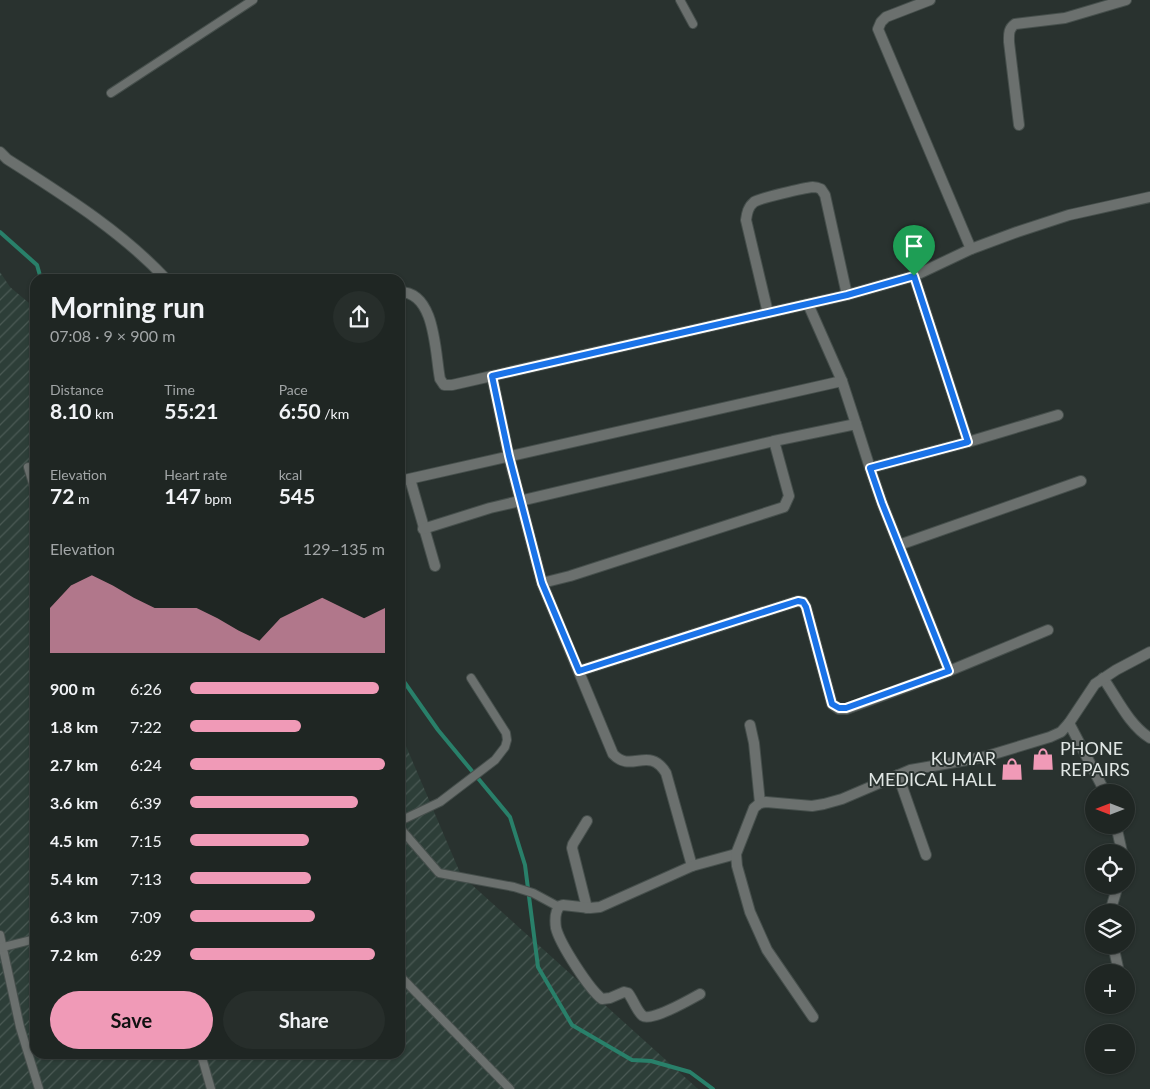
<!DOCTYPE html>
<meta charset="utf-8">
<style>
body{margin:0;font-family:Lato,sans-serif;background:#272e2b;color:#f1f3f6;height:100vh;display:flex;flex-direction:column;font-size:19px;white-space:nowrap}
*{box-sizing:border-box;margin:0}
p{font-size:16px;color:#a1a5a6}
.icon{flex:none;width:28px;height:28px;fill:none;stroke:currentColor;stroke-width:2;stroke-linecap:round;stroke-linejoin:round}
.map{position:relative;flex:1;overflow:hidden}
.drawer{position:absolute;left:30px;top:274px;width:375px;height:785px;display:flex;flex-direction:column;background:#1f2623;border-radius:15px;box-shadow:0 1px 4px #0004,0 0 0 1px #3c4341}
.drawer>*{flex:none}
.needle{width:32px;rotate:270deg}
.controls{position:absolute;left:1085px;top:784px;display:grid;gap:10px}
.controls a{display:grid;place-items:center;width:50px;height:50px;border-radius:50%;background:#1f2623;box-shadow:0 1px 4px #0004,0 0 0 1px #3c4341;font-size:25px}
.pin{position:absolute;display:grid;place-items:center;width:42px;height:42px;color:#fff;margin:-51px -21px;border-radius:50% 50% 50% 0;rotate:-45deg;box-shadow:0 0 5px #0007}
.pin .icon{rotate:45deg}
.round{display:grid;place-items:center;flex:none;width:52px;height:52px;border-radius:26px;background:#272e2b}
.headline{display:flex;align-items:center;justify-content:space-between;height:85px;padding:0 20px}
h1{font-size:28px;font-weight:700;line-height:38px}
.figures{display:grid;grid-template-columns:repeat(3,1fr);gap:8px;height:85px;padding:5px 20px}
.figures div{display:grid;align-content:center}
.figures b{font-size:21px;font-weight:700}
.figures small{font-size:14px;font-weight:400}
.figures p{font-size:14px}
.chart{height:140px;padding:10px 20px}
.chart p{display:flex;justify-content:space-between}
.chart svg{width:100%;height:90px;margin-top:5px;fill:#f09ab7;opacity:.7}
.cta{display:flex;gap:10px;margin-top:auto;padding:10px 20px}
.cta a{flex:1;height:58px;border-radius:30px;background:#f09ab7;color:#111;font-size:20px;font-weight:700;line-height:58px;text-align:center}
.cta a+a{background:#272e2b;color:#f1f3f6}
ul{padding:0 20px;list-style:none;font-size:16px}
li{display:grid;grid-template-columns:80px 60px 1fr;align-items:center;height:38px}
li i{height:12px;border-radius:6px;background:#f09ab7}
.map>svg:first-child{display:block}
.industrial{fill:url(#industrial-furrows)}
.lines{fill:none;stroke-linecap:round;stroke-linejoin:round}
.stream{stroke:#29806a;stroke-width:4}
.lane-casing{stroke:#464f4c;stroke-width:10}
.street-casing{stroke:#464f4c;stroke-width:12}
.lane{stroke:#6b706e;stroke-width:8}
.street{stroke:#6b706e;stroke-width:10}
.route-casing{stroke:#fff;stroke-width:10}
.route{stroke:#1a73e8;stroke-width:6}
.labels{text-anchor:middle;stroke-width:4;stroke-linejoin:round;paint-order:stroke}
.poi-label{font-size:18px;fill:#e0e6e4;stroke:#29322f;text-anchor:start}
</style>
<div class="map">
<svg width="1150" height="1089" viewBox="0 0 1150 1089">
<defs>
<pattern id="industrial-furrows" width="10" height="10" patternUnits="userSpaceOnUse" patternTransform="scale(1.25)"><rect width="10" height="10" fill="#2d3e38"/><path d="M-1 1l2-2M0 10L10 0M9 11l2-2" fill="none" stroke="#4b5a55"/></pattern>
</defs>
<rect width="100%" height="100%" fill="#29322f"/>
<path class="industrial" d="M0 272 10 287 35 308V1054H400V732L461 875 698 1089H0Z"/>
<g class="lines">
<g class="stream">
<path d="M0 232 37 265 41 279"/>
<path d="M400 676 438 730 510 817 525 865 538 967 572 1025 632 1060 651 1061 690 1072 713 1089"/>
</g>
<defs>
<g id="lane">
<path d="M680 0 693 24"/>
<path d="M111 93 253 0"/>
<path d="M28 467 35 490"/>
<path d="M400 821 440 802 495 760 505 747 507 740 506 733 471 678"/>
<path d="M400 828 439 873 514 887 533 893 559 907"/>
<path d="M0 935 20 1027 39 1089"/>
<path d="M0 948 35 939"/>
<path d="M400 976 510 1089"/>
<path d="M201 1054 211 1089"/>
</g>
<g id="street">
<path d="M930 0 886 17 881 22 878 29 971 249"/>
<path d="M1019 125 1009 42C1009 35 1008 29 1015 24L1065 18 1126 0"/>
<path d="M0 152 7 159C63 195 120 230 166 279"/>
<path d="M400 292C436 292 435 354 440 379L444 385H452L847 295 914 276 971 249 1017 232 1069 215 1150 197"/>
<path d="M808 304 842 381"/>
<path d="M768 313 746 220C747 213 748 207 754 202 760 198 804 188 813 187 815 187 819 188 821 189L825 195 847 295"/>
<path d="M492 376 509 457 542 583 613 754C631 774 649 745 666 773L692 866"/>
<path d="M968 442 1058 415"/>
<path d="M870 468 882 503 949 671 1048 630"/>
<path d="M410 479 435 566"/>
<path d="M400 481 842 381 856 424"/>
<path d="M423 529 490 508 774 441 856 424 870 468 968 442 914 276"/>
<path d="M899 545 1081 481"/>
<path d="M542 583 570 576 784 507 789 496 774 441"/>
<path d="M579 671 798 601 803 602 806 607 832 704 839 709H846L949 671"/>
<path d="M1103 678C1117 698 1129 725 1150 738"/>
<path d="M1069 723 1105 792"/>
<path d="M750 725 754 743 760 803"/>
<path d="M898 775 926 855"/>
<path d="M587 821 573 844 572 848 587 908"/>
<path d="M1116 825 1122 852"/>
<path d="M1110 912 1118 885"/>
<path d="M1113 945 1119 972"/>
<path d="M700 994C691 999 651 1022 643 1016 637 1012 633 999 628 993L624 992 610 998 602 999C589 989 560 944 556 928 555 921 555 911 560 906L563 905 590 908 600 907 692 866 736 854"/>
<path d="M813 1017 767 950 750 912 737 866 736 854 754 808 760 803 766 802 812 806 824 804 842 799 910 770 984 757 1050 737 1061 732 1069 723 1095 684 1116 670 1150 652"/>
</g>
</defs>
<use href="#lane" class="lane-casing"/>
<use href="#street" class="street-casing"/>
<use href="#lane" class="lane"/>
<use href="#street" class="street"/>
</g>
<g class="lines">
<defs>
<path id="route" d="M914 276 968 442 870 468 882 503 949 671 846 708H839L832 704 806 607 803 602 798 601 579 671 542 583 509 456 492 376 847 295Z"/>
</defs>
<use href="#route" class="route-casing"/>
<use href="#route" class="route"/>
</g>
<defs>
<symbol id="shop-bare" viewBox="-9 -9 18 18"><path d="M-5-2.5h2.3a2.7 3.5 0 0 1 5.4 0H5L5.5 6h-11ZM-1.5-2.5h3a1.5 2.3 0 0 0-3 0Z" fill="#f09ab7" stroke="#29322f" stroke-width="2.5" paint-order="stroke"/></symbol>
</defs>
<g fill-rule="evenodd">
<use href="#shop-bare" x="1027" y="743" width="32" height="32"/>
<use href="#shop-bare" x="996" y="753" width="32" height="32"/>
</g>
<g class="labels">
<g class="poi-label">
<text x="1060" y="755">PHONE<tspan x="1060" dy="21">REPAIRS</tspan></text>
<text x="996" y="765" text-anchor="end">KUMAR<tspan x="996" dy="21">MEDICAL HALL</tspan></text>
</g>
</g>
</svg>
<div class="controls">
<a><svg class="needle" viewBox="-14 -14 28 28"><path d="M0-13l5 13h-10z" fill="#e53935"/><path d="M0 13l5-13h-10z" fill="#a1a5a6"/></svg></a>
<a><svg class="icon" aria-label="locate" viewBox="0 0 24 24"><circle cx="12" cy="12" r="6"/><path d="M12 2v4M12 18v4M2 12h4M18 12h4"/></svg></a>
<a><svg class="icon" aria-label="layers" viewBox="0 0 24 24"><path d="M12 4l9 5-9 5-9-5zM3 14l9 5 9-5"/></svg></a>
<a>+</a>
<a>−</a>
</div>
<div class="pin" style="left:914px;top:276px;background:#1e9e55"><svg class="icon" aria-label="arrive" viewBox="0 0 24 24"><path d="M6 21V4h12l-3 4 3 4H6"/></svg></div>
<section class="drawer">
<div class="headline"><div><h1>Morning run</h1><p>07:08 · 9 × 900 m</p></div><a class="round"><svg class="icon" aria-label="share" viewBox="0 0 24 24"><path d="M12 15V3M7 8l5-5 5 5M5 13v7h14v-7"/></svg></a></div>
<div class="figures">
<div><p>Distance</p><b>8.10<small> km</small></b></div>
<div><p>Time</p><b>55:21</b></div>
<div><p>Pace</p><b>6:50<small> /km</small></b></div>
</div>
<div class="figures">
<div><p>Elevation</p><b>72<small> m</small></b></div>
<div><p>Heart rate</p><b>147<small> bpm</small></b></div>
<div><p>kcal</p><b>545</b></div>
</div>
<div class="chart"><p><span>Elevation</span>129–135 m</p>
<svg viewBox="0 0 160 44" preserveAspectRatio="none"><path d="M0 44V22L10 11L20 6L30 11L40 17L50 22L60 22L70 22L80 27L90 33L100 38L110 27L120 22L130 17L140 22L150 27L160 22V44z"/></svg>
</div>
<ul>
<li><b>900 m</b>6:26<i style="width:97%"></i></li>
<li><b>1.8 km</b>7:22<i style="width:57%"></i></li>
<li><b>2.7 km</b>6:24<i style="width:100%"></i></li>
<li><b>3.6 km</b>6:39<i style="width:86%"></i></li>
<li><b>4.5 km</b>7:15<i style="width:61%"></i></li>
<li><b>5.4 km</b>7:13<i style="width:62%"></i></li>
<li><b>6.3 km</b>7:09<i style="width:64%"></i></li>
<li><b>7.2 km</b>6:29<i style="width:95%"></i></li>
</ul>
<div class="cta"><a>Save</a><a>Share</a></div>
</section>
</div>
